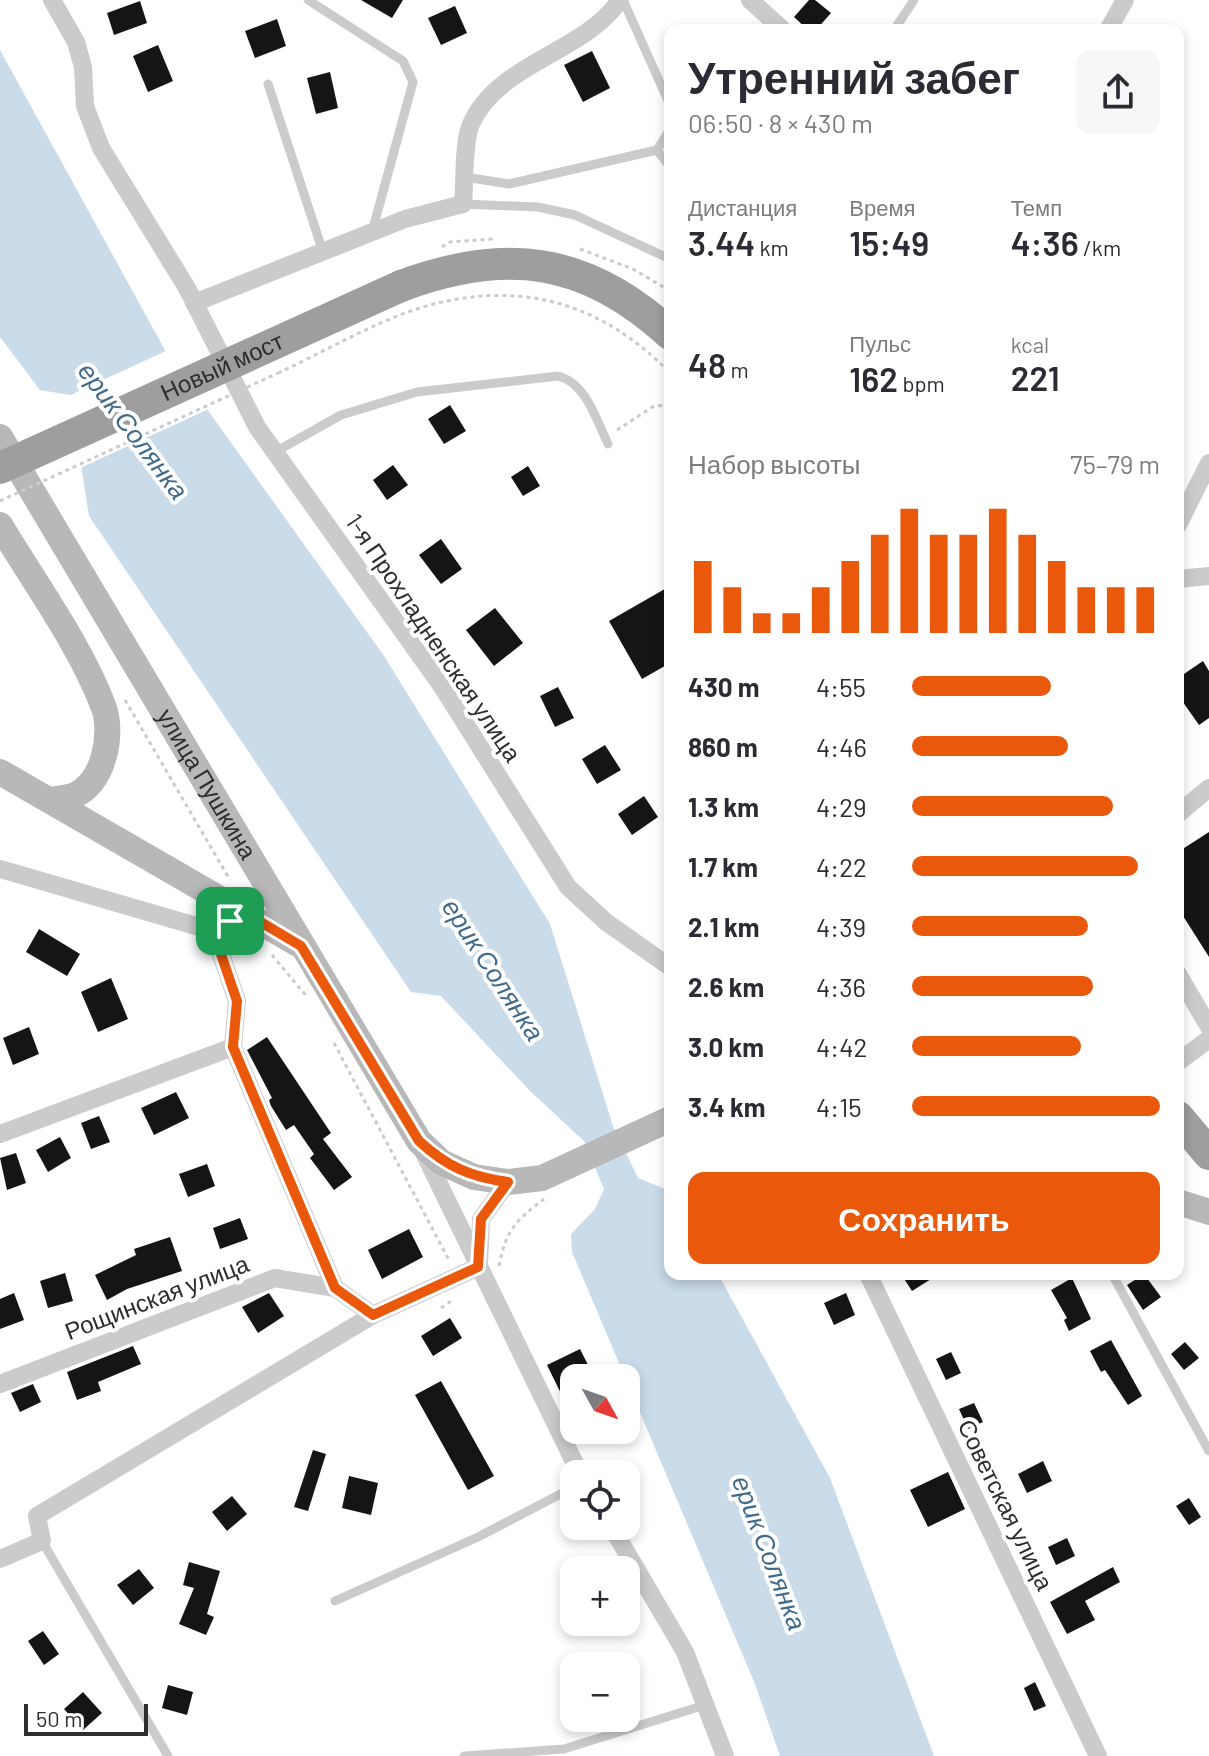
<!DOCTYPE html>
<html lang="ru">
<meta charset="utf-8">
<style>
body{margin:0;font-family:Barlow,sans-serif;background:#f7f7f7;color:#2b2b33;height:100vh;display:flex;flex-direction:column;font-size:30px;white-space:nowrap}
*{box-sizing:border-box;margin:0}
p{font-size:26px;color:#7c7c81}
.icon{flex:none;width:44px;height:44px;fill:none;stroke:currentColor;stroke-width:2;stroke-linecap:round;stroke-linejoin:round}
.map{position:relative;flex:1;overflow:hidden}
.sheet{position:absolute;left:664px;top:24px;width:520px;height:1256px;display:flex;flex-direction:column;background:#fff;border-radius:16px;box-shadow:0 4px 12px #0003}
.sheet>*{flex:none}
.needle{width:52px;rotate:130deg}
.buttons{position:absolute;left:560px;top:1364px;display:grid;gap:16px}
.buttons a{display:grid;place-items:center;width:80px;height:80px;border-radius:16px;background:#fff;box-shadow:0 4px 12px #0003;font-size:40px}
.scale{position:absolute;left:24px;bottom:20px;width:124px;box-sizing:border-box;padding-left:8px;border:4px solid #2e2e2e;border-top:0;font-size:22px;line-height:28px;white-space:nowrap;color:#2e2e2e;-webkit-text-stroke:6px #fff;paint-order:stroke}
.pin{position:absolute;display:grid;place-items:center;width:68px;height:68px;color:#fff;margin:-34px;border-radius:16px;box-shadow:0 4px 12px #0006}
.round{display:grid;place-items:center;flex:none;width:84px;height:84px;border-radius:16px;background:#f7f7f7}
.head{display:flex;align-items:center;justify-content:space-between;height:136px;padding:0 24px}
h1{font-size:44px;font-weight:600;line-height:60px}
.stats{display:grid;grid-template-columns:repeat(3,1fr);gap:12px;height:136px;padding:8px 24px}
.stats div{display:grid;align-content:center}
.stats b{font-size:34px;font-weight:600}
.stats small{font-size:22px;font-weight:400}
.stats p{font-size:22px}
.chart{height:224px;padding:16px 24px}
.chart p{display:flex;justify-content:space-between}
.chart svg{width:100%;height:144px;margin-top:8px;stroke:#ea580c;stroke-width:6}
.cta{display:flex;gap:16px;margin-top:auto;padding:16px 24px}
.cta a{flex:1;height:92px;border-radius:16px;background:#ea580c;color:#fff;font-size:32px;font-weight:600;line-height:92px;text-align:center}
ul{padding:0 24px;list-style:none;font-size:26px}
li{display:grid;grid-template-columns:128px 96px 1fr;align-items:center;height:60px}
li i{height:20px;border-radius:10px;background:#ea580c}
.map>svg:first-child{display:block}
.water{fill:#cadbe9}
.pier{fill:#fff}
.building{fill:#151515}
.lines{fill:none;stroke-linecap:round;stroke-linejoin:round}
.path{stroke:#cbcbcb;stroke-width:3;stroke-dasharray:4 4;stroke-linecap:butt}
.service{stroke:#cbcbcb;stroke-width:9}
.minor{stroke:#cbcbcb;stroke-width:18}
.secondary{stroke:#b8b8b8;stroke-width:26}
.trunk{stroke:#9e9e9e;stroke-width:32}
.path-bridge{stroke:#cbcbcb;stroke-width:3;stroke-dasharray:4 4;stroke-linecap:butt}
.trunk-bridge{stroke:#9e9e9e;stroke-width:32}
.route-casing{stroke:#fff;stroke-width:16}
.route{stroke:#ea580c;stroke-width:10}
.labels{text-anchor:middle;stroke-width:8;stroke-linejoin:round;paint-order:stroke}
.street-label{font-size:24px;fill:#2e2e2e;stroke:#fff}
.water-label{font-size:26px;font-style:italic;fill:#426a8b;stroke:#fff}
</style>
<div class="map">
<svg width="1209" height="1756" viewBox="0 0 1209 1756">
<rect width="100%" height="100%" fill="#fff"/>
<path class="water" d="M0 50 166 352 384 656 550 924 613 1126 638 1178 670 1191V1274H718L830 1478 934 1756H780L755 1684 572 1252 571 1234 595 1209 604 1189 584 1141 530 1091 441 996 411 992 89 516 70 395 40 390 0 337Z"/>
<path class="pier" d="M170 349 211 408 80 468 64 398Z"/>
<g class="building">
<path d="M361 0H403L392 18Z"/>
<path d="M809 0H815L831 13 816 30H808L794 17Z"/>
<path d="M140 1 147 23 114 35 107 13Z"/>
<path d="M455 6 467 33 441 45 428 18Z"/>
<path d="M277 19 286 46 255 58 245 31Z"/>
<path d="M158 45 173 81 148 92 133 56Z"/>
<path d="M592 51 610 88 583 102 564 65Z"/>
<path d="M330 72 338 108 316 114 307 78Z"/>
<path d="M450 405 466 431 444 444 428 419Z"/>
<path d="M393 465 408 485 387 500 373 480Z"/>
<path d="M528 466 540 486 523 496 511 477Z"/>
<path d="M441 539 462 569 441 584 419 555Z"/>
<path d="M670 586V663L642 679 609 621Z"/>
<path d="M495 608 523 643 494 666 466 630Z"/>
<path d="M1203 661 1209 671V718L1199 725 1178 695V678Z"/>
<path d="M558 687 574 718 555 727 540 696Z"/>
<path d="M605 745 621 770 597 784 582 759Z"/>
<path d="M644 796 658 817 632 835 618 814Z"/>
<path d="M1209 832V957L1178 908V852Z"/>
<path d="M39 929 80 954 67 976 26 952Z"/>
<path d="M111 978 128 1019 98 1032 81 992Z"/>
<path d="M29 1027 39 1054 13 1065 3 1038Z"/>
<path d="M267 1037 331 1133 323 1139 352 1177 334 1190 310 1158 314 1154 294 1125 286 1130 271 1106 269 1100 272 1098 247 1050Z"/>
<path d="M176 1092 189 1118 154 1135 141 1108Z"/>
<path d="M99 1116 110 1142 91 1149 81 1123Z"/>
<path d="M60 1137 71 1158 48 1172 36 1150Z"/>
<path d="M16 1153 26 1183 7 1190 0 1158Z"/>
<path d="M207 1164 215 1186 188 1197 179 1174Z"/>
<path d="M240 1218 248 1239 220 1249 213 1228Z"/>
<path d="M409 1229 423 1257 382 1279 368 1250Z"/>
<path d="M170 1237 182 1271 127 1289 107 1300 95 1275 136 1255 134 1249Z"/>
<path d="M65 1273 73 1301 48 1308 40 1281Z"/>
<path d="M901 1274H939L912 1291Z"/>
<path d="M1144 1274 1161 1297 1143 1310 1127 1285Z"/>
<path d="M1072 1278 1091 1319 1069 1331 1064 1320 1067 1318 1051 1290Z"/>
<path d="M14 1293 24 1320 0 1329V1299Z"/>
<path d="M269 1293 284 1316 258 1333 242 1307Z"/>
<path d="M846 1293 855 1315 834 1325 824 1303Z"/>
<path d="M450 1318 462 1338 433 1356 421 1336Z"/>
<path d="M1111 1340 1142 1396 1128 1405 1105 1370 1101 1372 1090 1351Z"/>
<path d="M1185 1342 1199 1358 1184 1370 1171 1354Z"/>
<path d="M133 1346 141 1364 98 1382 101 1391 77 1400 67 1372Z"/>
<path d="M580 1349 592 1373 574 1378V1420L547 1365Z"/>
<path d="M951 1352 961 1373 946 1380 936 1359Z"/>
<path d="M441 1381 494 1476 468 1490 415 1395Z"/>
<path d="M33 1384 41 1402 20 1412 11 1393Z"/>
<path d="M974 1403 983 1422 968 1429 959 1409Z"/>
<path d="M313 1450 326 1454 308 1511 294 1507Z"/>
<path d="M1043 1461 1052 1481 1027 1493 1018 1474Z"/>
<path d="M948 1472 965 1509 928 1527 910 1490Z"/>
<path d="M349 1476 378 1483 371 1515 342 1508Z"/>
<path d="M232 1496 247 1514 227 1531 212 1512Z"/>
<path d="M1189 1498 1201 1517 1189 1525 1176 1506Z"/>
<path d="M1067 1538 1075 1556 1056 1565 1048 1547Z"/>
<path d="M189 1562 220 1571 207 1614 214 1617 206 1635 179 1624 194 1588 183 1585Z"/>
<path d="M1113 1567 1120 1582 1085 1601 1095 1620 1067 1634 1050 1602Z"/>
<path d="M139 1569 154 1588 133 1605 117 1585Z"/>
<path d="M43 1631 59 1654 44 1665 28 1641Z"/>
<path d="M1035 1682 1046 1706 1034 1711 1024 1688Z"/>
<path d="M168 1685 193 1692 187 1715 162 1708Z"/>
<path d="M83 1692 102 1713 83 1730 64 1709Z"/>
</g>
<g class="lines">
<g class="path">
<path d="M442 247 450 242 493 239"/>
<path d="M580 249 633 269 670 291"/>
<path d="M278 373C324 352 376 321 423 307 519 279 601 302 670 373"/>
<path d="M617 430 654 406 670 405"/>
<path d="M125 700 230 880"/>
<path d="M272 955 308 998"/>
<path d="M334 1043 450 1262"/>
<path d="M499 1266C506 1230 515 1221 544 1199"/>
<path d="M441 1308 454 1299"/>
</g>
<g class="service">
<path d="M308 0 403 61 413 82 372 232"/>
<path d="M623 0 670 105"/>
<path d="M894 30 914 0"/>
<path d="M268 84 323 252"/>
<path d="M657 150 670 167"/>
<path d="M465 177 509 184 657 150 670 129"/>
<path d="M463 204 538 207 575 215 670 259"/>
<path d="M275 452 341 415 417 392 558 376C586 383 596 419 608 444"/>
<path d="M1112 1274 1209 1451"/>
<path d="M42 1541 168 1756"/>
<path d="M335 1601 478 1537 574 1487"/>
<path d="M464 1756 564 1749 705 1705"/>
</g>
<g class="minor">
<path d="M52 0 76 42 83 67 85 106 101 148 187 288 257 427 441 685 568 887 606 922 670 967"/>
<path d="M750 0 783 30"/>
<path d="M1108 30 1125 0"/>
<path d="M194 303 405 219 463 204C465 184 463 141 471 124 499 62 584 53 620 0"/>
<path d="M1178 525 1209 463"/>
<path d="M1178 579 1209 576"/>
<path d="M1178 814 1209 788"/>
<path d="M0 869 213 931 230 921 239 909"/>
<path d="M213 931 237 1001 233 1047 335 1288"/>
<path d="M1178 974 1209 1027"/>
<path d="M1178 1062 1209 1039"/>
<path d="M0 1134 233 1047"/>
<path d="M424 1153 580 1474"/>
<path d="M479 1264 481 1219 508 1182"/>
<path d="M868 1274 1098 1756"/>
<path d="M0 1384 275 1278 335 1288 373 1315"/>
<path d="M611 1526 685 1652 725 1756"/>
<path d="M0 1559 42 1541 37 1516 373 1315 478 1267"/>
</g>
<g class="secondary">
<path id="s1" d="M0 437 419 1141 441 1162 474 1177 508 1182 542 1178 670 1119"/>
<path d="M0 525C34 582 81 646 104 708 113 735 104 782 75 795 69 798 59 798 51 800"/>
<path d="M0 772 298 944"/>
<path d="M1178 1202 1209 1212"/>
</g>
<g class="trunk">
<path d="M401 286C506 247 586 257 670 334"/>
<path d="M1178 1117 1209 1154"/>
</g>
<path class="path-bridge" d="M0 501 278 373"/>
<path class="trunk-bridge" id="s2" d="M0 468 401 286"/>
</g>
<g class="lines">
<defs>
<path id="route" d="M239 909 301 946 419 1141C447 1167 471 1177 508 1182L481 1219 478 1267 373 1315 335 1288 233 1047 237 1001 213 931 230 921Z"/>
</defs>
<use href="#route" class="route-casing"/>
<use href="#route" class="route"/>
</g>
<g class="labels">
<g class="street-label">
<text dy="8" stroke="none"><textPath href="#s2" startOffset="244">Новый мост</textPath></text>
<text transform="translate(433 638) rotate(56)" y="8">1-я Прохладненская улица</text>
<text dy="8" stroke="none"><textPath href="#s1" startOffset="404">улица Пушкина</textPath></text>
<text transform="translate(157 1298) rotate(-21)" y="8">Рощинская улица</text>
<text transform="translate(1005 1505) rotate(64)" y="8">Советская улица</text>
</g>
<g class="water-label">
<text transform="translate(133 431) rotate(53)" y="9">ерик Солянка</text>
<text transform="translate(493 970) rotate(57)" y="9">ерик Солянка</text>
<text transform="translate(769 1553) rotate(69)" y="9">ерик Солянка</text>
</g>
</g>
</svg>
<div class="buttons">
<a><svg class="needle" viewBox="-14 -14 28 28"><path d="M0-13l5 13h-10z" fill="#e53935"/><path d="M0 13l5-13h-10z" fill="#7c7c81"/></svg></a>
<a><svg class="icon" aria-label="locate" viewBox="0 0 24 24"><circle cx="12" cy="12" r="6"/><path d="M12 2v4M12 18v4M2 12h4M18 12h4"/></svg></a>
<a>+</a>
<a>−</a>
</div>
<div class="scale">50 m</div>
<div class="pin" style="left:230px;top:921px;background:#1e9e55"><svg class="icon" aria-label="arrive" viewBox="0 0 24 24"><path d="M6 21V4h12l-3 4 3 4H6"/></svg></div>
<section class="sheet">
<div class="head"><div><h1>Утренний забег</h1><p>06:50 · 8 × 430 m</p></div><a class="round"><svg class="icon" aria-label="share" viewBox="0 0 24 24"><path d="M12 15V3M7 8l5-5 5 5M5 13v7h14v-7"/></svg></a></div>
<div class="stats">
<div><p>Дистанция</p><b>3.44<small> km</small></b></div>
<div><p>Время</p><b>15:49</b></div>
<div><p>Темп</p><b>4:36<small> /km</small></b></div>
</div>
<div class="stats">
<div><b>48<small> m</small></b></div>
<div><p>Пульс</p><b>162<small> bpm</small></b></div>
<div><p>kcal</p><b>221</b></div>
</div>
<div class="chart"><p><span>Набор высоты</span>75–79 m</p>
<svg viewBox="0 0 160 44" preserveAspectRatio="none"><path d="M5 44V22M15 44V30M25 44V38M35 44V38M45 44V30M55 44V22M65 44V14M75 44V6M85 44V14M95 44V14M105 44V6M115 44V14M125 44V22M135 44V30M145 44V30M155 44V30"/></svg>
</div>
<ul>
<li><b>430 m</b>4:55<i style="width:56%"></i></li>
<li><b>860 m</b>4:46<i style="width:63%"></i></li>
<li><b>1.3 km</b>4:29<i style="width:81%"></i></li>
<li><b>1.7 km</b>4:22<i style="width:91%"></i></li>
<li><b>2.1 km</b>4:39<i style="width:71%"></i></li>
<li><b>2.6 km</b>4:36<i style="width:73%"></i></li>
<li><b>3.0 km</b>4:42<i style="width:68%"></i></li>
<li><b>3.4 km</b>4:15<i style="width:100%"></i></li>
</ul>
<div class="cta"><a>Сохранить</a></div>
</section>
</div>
